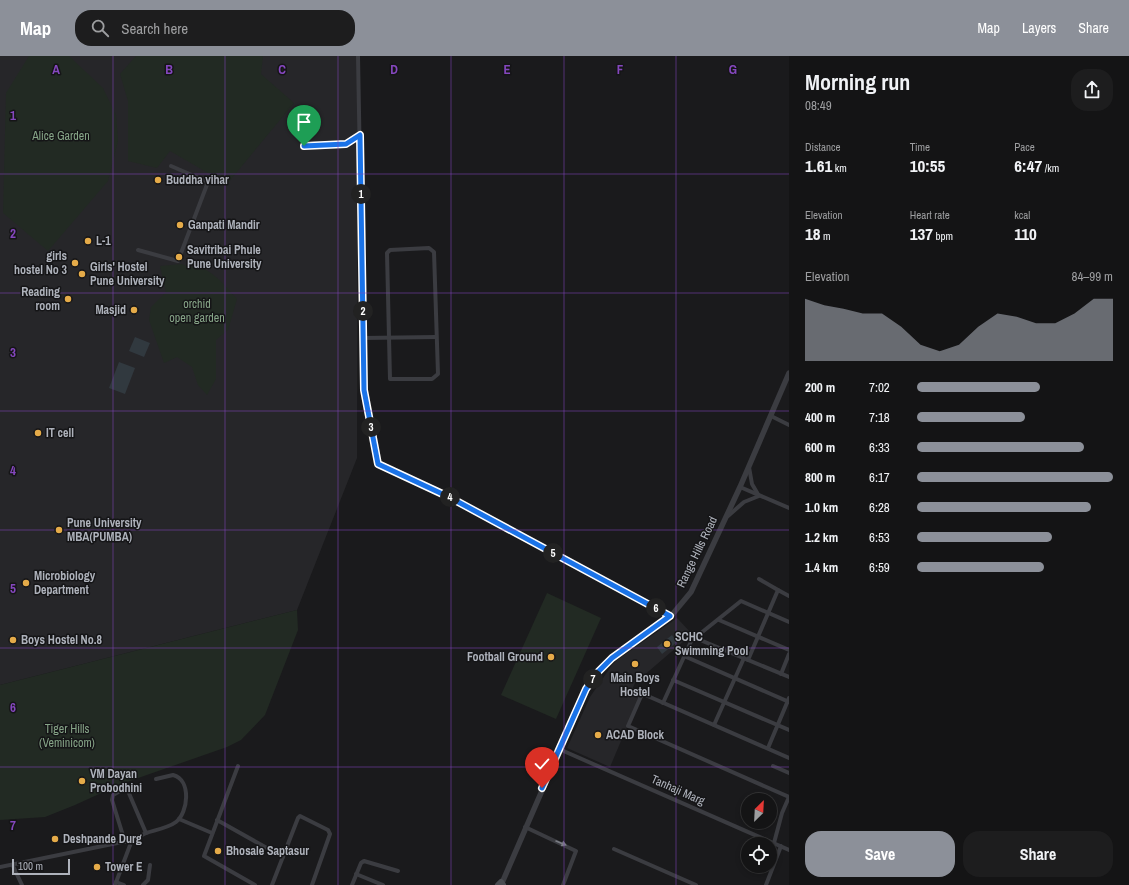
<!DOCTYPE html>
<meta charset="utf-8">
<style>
body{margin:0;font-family:"Archivo Narrow",sans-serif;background:#1d1d1e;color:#f1f3f6;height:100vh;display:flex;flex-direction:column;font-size:15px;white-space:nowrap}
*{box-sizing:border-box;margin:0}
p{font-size:13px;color:#9d9ea0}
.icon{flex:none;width:22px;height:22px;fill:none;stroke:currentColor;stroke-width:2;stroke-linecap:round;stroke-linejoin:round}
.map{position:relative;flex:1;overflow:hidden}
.panel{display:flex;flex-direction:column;background:#141415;width:340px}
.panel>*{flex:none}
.needle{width:26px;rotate:24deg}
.buttons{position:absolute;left:741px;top:737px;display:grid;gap:8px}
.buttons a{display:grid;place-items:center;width:36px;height:36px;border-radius:50%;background:#141415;box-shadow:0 2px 6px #0003,0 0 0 1px #333334;font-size:20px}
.scale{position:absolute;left:12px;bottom:10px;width:58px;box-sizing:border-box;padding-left:4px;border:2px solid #aeb2bb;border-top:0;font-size:11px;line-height:14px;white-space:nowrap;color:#aeb2bb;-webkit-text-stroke:3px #151517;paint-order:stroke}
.pin{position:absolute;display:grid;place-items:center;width:34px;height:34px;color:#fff;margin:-41px -17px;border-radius:50% 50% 50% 0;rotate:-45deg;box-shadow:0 0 4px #0007}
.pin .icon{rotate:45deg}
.km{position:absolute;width:20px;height:20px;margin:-10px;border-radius:50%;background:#222;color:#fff;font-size:11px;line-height:20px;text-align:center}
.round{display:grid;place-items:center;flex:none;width:42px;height:42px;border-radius:16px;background:#1d1d1e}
.headline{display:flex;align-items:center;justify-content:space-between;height:68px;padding:0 16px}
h1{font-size:22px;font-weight:700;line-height:30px}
.stats{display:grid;grid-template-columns:repeat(3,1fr);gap:6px;height:68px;padding:4px 16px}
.stats div{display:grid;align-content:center}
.stats b{font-size:17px;font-weight:700}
.stats small{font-size:11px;font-weight:400}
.stats p{font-size:11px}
.chart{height:112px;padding:8px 16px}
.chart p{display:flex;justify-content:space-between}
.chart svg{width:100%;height:72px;margin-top:4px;fill:#8c9099;opacity:.7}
.cta{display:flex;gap:8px;margin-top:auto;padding:8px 16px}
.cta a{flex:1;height:46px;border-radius:16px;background:#8c9099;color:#fff;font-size:16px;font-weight:700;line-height:46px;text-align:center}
.cta a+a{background:#1d1d1e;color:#f1f3f6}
ul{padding:0 16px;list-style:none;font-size:13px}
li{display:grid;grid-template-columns:64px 48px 1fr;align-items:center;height:30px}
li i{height:10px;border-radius:5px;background:#8c9099}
header{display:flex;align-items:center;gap:24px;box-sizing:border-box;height:56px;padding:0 20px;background:#8c9099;color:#fff}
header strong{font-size:19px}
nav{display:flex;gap:22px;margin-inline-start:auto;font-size:14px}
.search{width:280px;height:36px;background:#1d1d1e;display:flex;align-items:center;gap:10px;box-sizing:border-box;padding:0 14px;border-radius:16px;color:#9d9ea0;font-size:15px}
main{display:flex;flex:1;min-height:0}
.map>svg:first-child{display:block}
.built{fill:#262629}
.green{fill:#222a23}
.water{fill:#31393f}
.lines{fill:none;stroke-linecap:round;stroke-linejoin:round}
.minor{stroke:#3b3c41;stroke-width:4}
.tertiary{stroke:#3b3c41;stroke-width:5.5}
.secondary{stroke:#4a4c51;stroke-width:6}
.oneway{fill:#7a7d84}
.route-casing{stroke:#fff;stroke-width:8}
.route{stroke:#1a73e8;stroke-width:5}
.grid{fill:none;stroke:#8547be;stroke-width:1;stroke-opacity:0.55}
.poi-dot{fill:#e5ab49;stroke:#151517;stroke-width:1.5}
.labels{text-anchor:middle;stroke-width:3;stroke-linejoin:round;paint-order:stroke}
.park-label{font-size:12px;fill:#86a487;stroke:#151517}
.poi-label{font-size:12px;font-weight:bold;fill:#aeb2bb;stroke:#151517;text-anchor:start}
.street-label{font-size:12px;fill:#aeb2bb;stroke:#151517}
.grid-label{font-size:13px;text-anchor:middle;font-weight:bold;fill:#8547be;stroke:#151517;stroke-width:3;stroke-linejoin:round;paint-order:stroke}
</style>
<header>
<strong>Map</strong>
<div class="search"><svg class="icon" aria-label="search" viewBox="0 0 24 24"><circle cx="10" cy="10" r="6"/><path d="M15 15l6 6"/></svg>Search here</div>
<nav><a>Map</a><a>Layers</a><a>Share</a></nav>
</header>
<main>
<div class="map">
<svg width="789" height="829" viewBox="0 0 789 829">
<rect width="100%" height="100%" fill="#1a1a1c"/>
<g class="built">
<path d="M0 0H358L357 402 297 554 0 629Z"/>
<path d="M677 562 692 578 635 627 631 636 640 640 610 711 567 692 590 641 612 609 617 604Z"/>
</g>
<g class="green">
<path d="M29 0H69L103 32 116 59 118 85 108 125 48 195 3 157 6 37Z"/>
<path d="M136 0H263L261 18 294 47 227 128 170 95 157 112 128 105V45L120 18Z"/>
<path d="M182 208C188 212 196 210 204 213 217 219 227 232 237 243L228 274 216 284V323L207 339 198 329 192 311 177 301 164 307 149 264 151 251 166 236 160 210Z"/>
<path d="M547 537 601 562 556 663 501 639Z"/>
<path d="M297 554 298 574 265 659 241 684 227 691 121 728 75 749 45 761 0 764V629Z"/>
</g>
<g class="water">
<path d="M135 281 150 287 144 301 129 295Z"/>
<path d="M119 306 135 312 125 338 109 332Z"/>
<path d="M672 579 677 586 662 598 657 591Z"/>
</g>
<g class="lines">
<g class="minor">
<path d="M358 0 364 335 378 408 449 441 671 560"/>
<path d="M305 90 346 89 360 79"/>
<path d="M429 192 434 196 438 318 432 323H390L387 197 390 194Z"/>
<path d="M138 194 178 205 208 126 171 110"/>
<path d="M363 282 436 281"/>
<path d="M771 360 789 369"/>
<path d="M740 431 789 452"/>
<path d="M728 460 744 446 759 440 752 428 749 411"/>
<path d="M759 523 778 534"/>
<path d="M719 564 789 594"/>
<path d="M696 581 741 545 789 566"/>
<path d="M684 600 789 646"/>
<path d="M748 604 778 534 789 540"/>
<path d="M781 618 789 598"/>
<path d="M673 624 789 674"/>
<path d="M634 634 789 702"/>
<path d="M642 638 628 670 789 741"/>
<path d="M663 647 693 581 789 621"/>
<path d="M714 669 744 602"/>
<path d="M768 692 789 642"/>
<path d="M559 693 789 794"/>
<path d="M238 710 204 800 255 829"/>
<path d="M773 710 789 717"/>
<path d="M179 763 212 777"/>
<path d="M217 764 283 801"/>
<path d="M525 771 576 795 563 829"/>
<path d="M146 777C155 774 168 772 176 766 188 757 192 724 173 719L156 723"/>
<path d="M774 787 782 757 789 741"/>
<path d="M614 793 696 829"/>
<path d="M13 810 22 829"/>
<path d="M0 811 132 784"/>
<path d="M356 818 383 829"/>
<path d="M116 826 124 829"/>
<path d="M115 829 132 784 146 777 128 735H120L113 739 112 744 125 786"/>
<path d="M143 829 148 824 150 809"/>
<path d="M272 829 298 762 300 760 328 774 330 778 312 829"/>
<path d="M352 829 361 807 364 805 398 815"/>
<path d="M766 829 781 790"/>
</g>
<path class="tertiary" d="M502 827 586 633 598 616 613 602 671 560 691 536 740 431 789 317"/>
<path class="secondary" d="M498 829 501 826 503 829"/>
</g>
<defs><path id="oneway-solid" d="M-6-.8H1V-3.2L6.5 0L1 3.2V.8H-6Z"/></defs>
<use class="oneway" href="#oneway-solid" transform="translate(561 787) rotate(23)"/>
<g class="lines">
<defs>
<path id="route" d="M304 90 346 88 360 79 364 334 378 408 449 441 670 560 612 602 598 616 586 633 542 732"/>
</defs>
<use href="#route" class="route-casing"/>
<use href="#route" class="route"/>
</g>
<path class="grid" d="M113 0V829M225 0V829M338 0V829M451 0V829M564 0V829M676 0V829M0 118H789M0 237H789M0 355H789M0 474H789M0 592H789M0 711H789"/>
<g class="poi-dot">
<circle cx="158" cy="124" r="4"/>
<circle cx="180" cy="169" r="4"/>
<circle cx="88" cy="185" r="4"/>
<circle cx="179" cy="201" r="4"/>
<circle cx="75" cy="207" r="4"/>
<circle cx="82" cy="218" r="4"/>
<circle cx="68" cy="243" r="4"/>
<circle cx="134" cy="254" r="4"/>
<circle cx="38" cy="377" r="4"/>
<circle cx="59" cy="474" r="4"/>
<circle cx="26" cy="527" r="4"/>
<circle cx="13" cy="584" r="4"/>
<circle cx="667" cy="588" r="4"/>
<circle cx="551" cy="601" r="4"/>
<circle cx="635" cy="608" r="4"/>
<circle cx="598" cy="679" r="4"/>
<circle cx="82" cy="725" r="4"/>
<circle cx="55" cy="783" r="4"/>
<circle cx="218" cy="795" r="4"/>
<circle cx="97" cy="811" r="4"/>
</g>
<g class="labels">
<g class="park-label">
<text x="61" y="84">Alice Garden</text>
<text x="197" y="252">orchid<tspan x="197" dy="14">open garden</tspan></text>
<text x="67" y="677">Tiger Hills<tspan x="67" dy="14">(Veminicom)</tspan></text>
</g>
<g class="poi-label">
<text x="166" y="128">Buddha vihar</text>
<text x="188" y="173">Ganpati Mandir</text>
<text x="96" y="189">L-1</text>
<text x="187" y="198">Savitribai Phule<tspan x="187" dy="14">Pune University</tspan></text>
<text x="67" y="204" text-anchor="end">girls<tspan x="67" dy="14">hostel No 3</tspan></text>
<text x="90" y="215">Girls' Hostel<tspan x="90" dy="14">Pune University</tspan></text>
<text x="60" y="240" text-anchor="end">Reading<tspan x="60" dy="14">room</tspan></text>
<text x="126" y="258" text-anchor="end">Masjid</text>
<text x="46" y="381">IT cell</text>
<text x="67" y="471">Pune University<tspan x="67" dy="14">MBA(PUMBA)</tspan></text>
<text x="34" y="524">Microbiology<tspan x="34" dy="14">Department</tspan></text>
<text x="675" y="585">SCHC<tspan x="675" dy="14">Swimming Pool</tspan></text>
<text x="21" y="588">Boys Hostel No.8</text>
<text x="543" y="605" text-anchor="end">Football Ground</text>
<text x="635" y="626" text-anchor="middle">Main Boys<tspan x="635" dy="14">Hostel</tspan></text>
<text x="606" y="683">ACAD Block</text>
<text x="90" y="722">VM Dayan<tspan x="90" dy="14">Probodhini</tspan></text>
<text x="63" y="787">Deshpande Durg</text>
<text x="226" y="799">Bhosale Saptasur</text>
<text x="105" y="815">Tower E</text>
</g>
<g class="street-label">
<text transform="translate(697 496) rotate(-64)" y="4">Range Hills Road</text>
<text transform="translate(678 734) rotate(24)" y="4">Tanhaji Marg</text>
</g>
</g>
<g class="grid-label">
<text x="56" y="18">A</text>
<text x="169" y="18">B</text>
<text x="282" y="18">C</text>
<text x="394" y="18">D</text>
<text x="507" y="18">E</text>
<text x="620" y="18">F</text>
<text x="733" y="18">G</text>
<text x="13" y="64">1</text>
<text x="13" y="182">2</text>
<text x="13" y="301">3</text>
<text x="13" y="419">4</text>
<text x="13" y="537">5</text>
<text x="13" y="656">6</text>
<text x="13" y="774">7</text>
</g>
</svg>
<div class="buttons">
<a><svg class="needle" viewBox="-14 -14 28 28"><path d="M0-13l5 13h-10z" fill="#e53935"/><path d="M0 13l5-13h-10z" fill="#9d9ea0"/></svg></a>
<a><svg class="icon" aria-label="locate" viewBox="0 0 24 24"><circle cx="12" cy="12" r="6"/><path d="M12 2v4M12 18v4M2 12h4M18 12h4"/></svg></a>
</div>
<div class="scale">100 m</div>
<div class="pin" style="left:304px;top:90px;background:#1e9e55"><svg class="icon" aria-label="arrive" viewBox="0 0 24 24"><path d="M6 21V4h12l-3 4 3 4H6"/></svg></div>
<div class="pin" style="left:542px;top:732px;background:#d93025"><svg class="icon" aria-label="check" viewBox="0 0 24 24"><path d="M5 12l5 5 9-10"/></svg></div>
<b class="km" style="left:361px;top:138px">1</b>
<b class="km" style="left:363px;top:255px">2</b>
<b class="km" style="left:371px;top:371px">3</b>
<b class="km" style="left:450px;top:441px">4</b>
<b class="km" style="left:553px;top:497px">5</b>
<b class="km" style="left:656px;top:552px">6</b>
<b class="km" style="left:593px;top:623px">7</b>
</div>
<section class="panel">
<div class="headline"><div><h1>Morning run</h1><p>08:49</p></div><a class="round"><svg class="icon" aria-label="share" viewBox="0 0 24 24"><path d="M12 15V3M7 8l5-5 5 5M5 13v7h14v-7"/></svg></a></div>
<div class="stats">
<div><p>Distance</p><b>1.61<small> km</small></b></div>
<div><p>Time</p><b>10:55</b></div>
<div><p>Pace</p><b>6:47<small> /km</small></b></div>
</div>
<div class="stats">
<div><p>Elevation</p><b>18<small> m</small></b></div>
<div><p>Heart rate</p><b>137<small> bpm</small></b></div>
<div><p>kcal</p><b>110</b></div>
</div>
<div class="chart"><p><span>Elevation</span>84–99 m</p>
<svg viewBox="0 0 160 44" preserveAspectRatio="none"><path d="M0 44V6L10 10L20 12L30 15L40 15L50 23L60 34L70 38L80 34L90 23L100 15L110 17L120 21L130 21L140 15L150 6L160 6V44z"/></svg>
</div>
<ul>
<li><b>200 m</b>7:02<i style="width:63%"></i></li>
<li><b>400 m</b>7:18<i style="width:55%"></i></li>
<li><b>600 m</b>6:33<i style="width:85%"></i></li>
<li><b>800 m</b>6:17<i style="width:100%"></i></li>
<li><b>1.0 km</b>6:28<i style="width:89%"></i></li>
<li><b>1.2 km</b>6:53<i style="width:69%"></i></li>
<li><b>1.4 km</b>6:59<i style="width:65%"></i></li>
</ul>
<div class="cta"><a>Save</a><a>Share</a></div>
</section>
</main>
